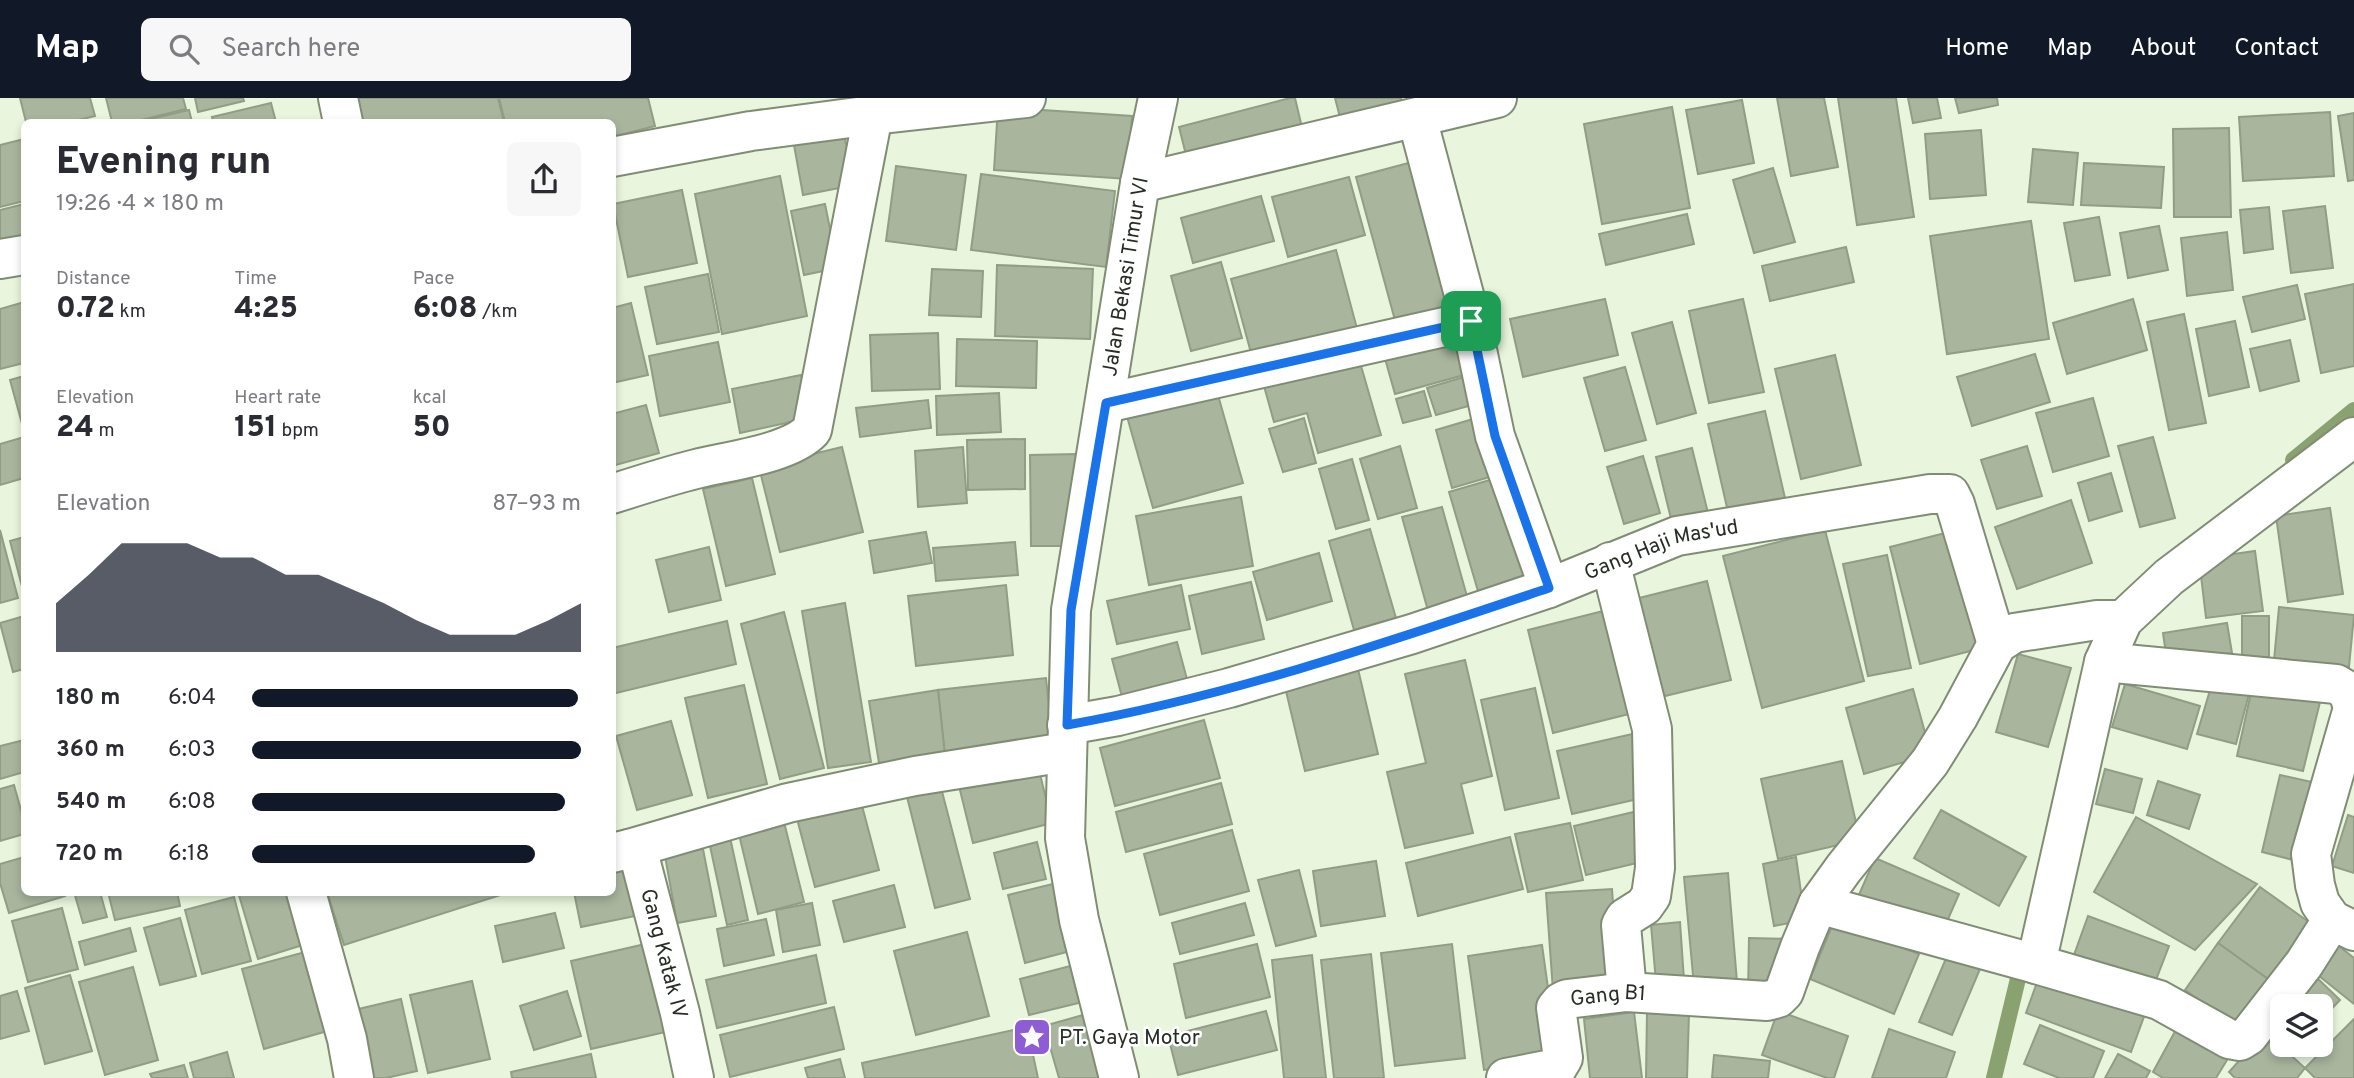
<!DOCTYPE html>
<meta charset="utf-8">
<style>
body{margin:0;font-family:Overpass,sans-serif;background:#f7f7f7;color:#2b2b33;height:100vh;display:flex;flex-direction:column;font-size:26px;white-space:nowrap}
*{box-sizing:border-box;margin:0}
p{font-size:23px;color:#7c7c81}
.icon{flex:none;width:38px;height:38px;fill:none;stroke:currentColor;stroke-width:2;stroke-linecap:round;stroke-linejoin:round}
.map{position:relative;flex:1;overflow:hidden}
.sheet{position:absolute;left:21px;top:21px;width:595px;height:777px;display:flex;flex-direction:column;background:#fff;border-radius:10px;box-shadow:0 4px 10px #0003}
.sheet>*{flex:none}
.fabs{position:absolute;left:2270px;top:896px;display:grid;gap:14px}
.fabs a{display:grid;place-items:center;width:63px;height:63px;border-radius:10px;background:#fff;box-shadow:0 4px 10px #0003;font-size:35px}
.pin{position:absolute;display:grid;place-items:center;width:60px;height:60px;color:#fff;margin:-30px;border-radius:14px;box-shadow:0 4px 10px #0006}
.round{display:grid;place-items:center;flex:none;width:74px;height:74px;border-radius:10px;background:#f7f7f7}
.head{display:flex;align-items:center;justify-content:space-between;height:119px;padding:0 35px}
h1{font-size:38px;font-weight:800;line-height:52px}
.metrics{display:grid;grid-template-columns:repeat(3,1fr);gap:10px;height:119px;padding:7px 35px}
.metrics div{display:grid;align-content:center}
.metrics b{font-size:30px;font-weight:800}
.metrics small{font-size:19px;font-weight:400}
.metrics p{font-size:19px}
.chart{height:196px;padding:14px 35px}
.chart p{display:flex;justify-content:space-between}
.chart svg{width:100%;height:126px;margin-top:7px;fill:#111827;opacity:.7}
ul{padding:0 35px;list-style:none;font-size:23px}
li{display:grid;grid-template-columns:112px 84px 1fr;align-items:center;height:52px}
li i{height:18px;border-radius:9px;background:#111827}
header{display:flex;align-items:center;gap:42px;box-sizing:border-box;height:98px;padding:0 35px;background:#111827;color:#fff}
header strong{font-size:33px}
nav{display:flex;gap:38px;margin-inline-start:auto;font-size:24px}
.search{width:490px;height:63px;background:#f7f7f7;display:flex;align-items:center;gap:18px;box-sizing:border-box;padding:0 24px;border-radius:10px;color:#7c7c81;font-size:26px}
.map>svg:first-child{display:block}
.lines{fill:none;stroke-linecap:round;stroke-linejoin:round}
.stream{stroke:#8aa26f;stroke-width:16}
.building{fill:#a9b59d;stroke:#929d86;stroke-width:2}
.minor-casing{stroke:#818c75;stroke-width:42}
.minor{stroke:#fff;stroke-width:38}
.route-casing{stroke:#fff;stroke-width:14}
.route{stroke:#1a73e8;stroke-width:9}
.labels{text-anchor:middle;stroke-width:5;stroke-linejoin:round;paint-order:stroke}
.street-label{font-size:21px;fill:#282d24;stroke:#fff}
.poi-label{font-size:21px;fill:#282d24;stroke:#fff;text-anchor:start}
</style>
<header>
<strong>Map</strong>
<div class="search"><svg class="icon" aria-label="search" viewBox="0 0 24 24"><circle cx="10" cy="10" r="6"/><path d="M15 15l6 6"/></svg>Search here</div>
<nav><a>Home</a><a>Map</a><a>About</a><a>Contact</a></nav>
</header>
<div class="map">
<svg width="2354" height="980" viewBox="0 0 2354 980">
<rect width="100%" height="100%" fill="#e9f5dc"/>
<g class="lines">
<g class="stream">
<path d="M2293 362 2354 312"/>
<path d="M1994 980 2023 860"/>
</g>
</g>
<g class="building">
<path d="M20 0H90L95 18 70 24H26Z"/>
<path d="M106 0H183L186 11 133 24H112Z"/>
<path d="M195 0H243L244 3 198 14Z"/>
<path d="M349 0H498L504 24H355Z"/>
<path d="M499 0H648L655 28 612 39V24H505Z"/>
<path d="M1290 0H1295L1304 38 1189 69 1179 29Z"/>
<path d="M1335 0H1401L1404 16 1343 31Z"/>
<path d="M1777 0H1824L1838 69 1791 78Z"/>
<path d="M1838 0H1896L1914 119 1857 127Z"/>
<path d="M1908 0H1937L1941 20 1913 25Z"/>
<path d="M1955 0H1997L1998 7 1959 15Z"/>
<path d="M1742 2 1754 65 1698 76 1686 12Z"/>
<path d="M271 5 276 24H213L212 19Z"/>
<path d="M998 9 1132 18 1128 81 994 72Z"/>
<path d="M1672 9 1690 110 1602 126 1584 26Z"/>
<path d="M189 12 192 24H137Z"/>
<path d="M2330 14 2334 78 2243 83 2239 19Z"/>
<path d="M2354 15V82L2348 83 2338 18Z"/>
<path d="M2229 30 2231 119H2174L2173 31Z"/>
<path d="M1981 32 1986 97 1930 101 1925 36Z"/>
<path d="M844 37 855 87 803 97 794 47Z"/>
<path d="M24 41V103L0 109V47Z"/>
<path d="M2033 51 2078 55 2073 107 2028 104Z"/>
<path d="M1416 63 1456 210 1396 226 1356 79Z"/>
<path d="M2084 65 2164 69 2161 110 2081 107Z"/>
<path d="M896 68 966 77 956 152 886 143Z"/>
<path d="M1773 70 1795 144 1754 155 1733 82Z"/>
<path d="M981 76 1115 93 1106 169 971 152Z"/>
<path d="M780 78 807 218 722 236 695 96Z"/>
<path d="M1349 79 1365 137 1288 159 1272 99Z"/>
<path d="M682 92 697 165 628 179 613 106Z"/>
<path d="M1261 98 1274 143 1193 165 1181 120Z"/>
<path d="M24 106V145L0 151V112Z"/>
<path d="M825 106 838 170 804 177 791 113Z"/>
<path d="M2325 108 2333 170 2291 175 2283 113Z"/>
<path d="M2269 109 2273 151 2244 155 2240 112Z"/>
<path d="M1687 116 1694 146 1606 167 1599 136Z"/>
<path d="M2099 119 2110 177 2075 183 2064 125Z"/>
<path d="M2031 123 2049 241 1947 256 1930 138Z"/>
<path d="M2159 128 2168 172 2128 180 2120 135Z"/>
<path d="M2227 134 2233 192 2187 198 2181 140Z"/>
<path d="M1846 149 1854 184 1770 203 1762 168Z"/>
<path d="M1336 152 1359 238 1254 266 1231 181Z"/>
<path d="M1221 164 1242 240 1191 253 1171 178Z"/>
<path d="M997 167 1093 171 1090 241 995 238Z"/>
<path d="M932 171 983 173 981 219 929 217Z"/>
<path d="M708 176 719 234 657 246 645 189Z"/>
<path d="M2354 186V268L2321 275 2305 196Z"/>
<path d="M2297 187 2305 221 2252 234 2243 199Z"/>
<path d="M1605 201 1618 257 1523 279 1510 221Z"/>
<path d="M1743 201 1764 294 1709 305 1689 213Z"/>
<path d="M2133 201 2147 252 2067 276 2053 225Z"/>
<path d="M24 204V265L0 271V211Z"/>
<path d="M631 205 648 277 612 285V210Z"/>
<path d="M2184 216 2206 325 2169 332 2147 224Z"/>
<path d="M2235 223 2249 289 2209 298 2196 231Z"/>
<path d="M1672 224 1696 315 1657 326 1632 235Z"/>
<path d="M1451 231 1464 277 1395 296 1382 250Z"/>
<path d="M938 235 940 291 872 293 870 237Z"/>
<path d="M957 241 1037 243 1036 290 956 288Z"/>
<path d="M2290 242 2299 283 2260 293 2250 251Z"/>
<path d="M718 244 730 304 660 318 649 258Z"/>
<path d="M1357 254 1381 337 1318 355 1307 315 1274 324 1262 281Z"/>
<path d="M2035 256 2050 304 1972 328 1957 279Z"/>
<path d="M1835 257 1861 367 1801 381 1775 271Z"/>
<path d="M1625 269 1646 342 1605 353 1584 280Z"/>
<path d="M801 277 809 320 740 335 732 291Z"/>
<path d="M24 278V333L10 282Z"/>
<path d="M1464 279 1472 307 1436 317 1427 290Z"/>
<path d="M1214 283 1243 385 1153 410 1124 308Z"/>
<path d="M1424 293 1431 318 1403 325 1396 301Z"/>
<path d="M999 295 1001 334 937 337 936 298Z"/>
<path d="M2093 300 2109 358 2053 374 2036 315Z"/>
<path d="M928 302 931 330 860 339 856 310Z"/>
<path d="M646 307 659 355 612 368V316Z"/>
<path d="M1765 313 1785 400 1728 414 1708 326Z"/>
<path d="M1483 318 1500 376 1452 390 1436 332Z"/>
<path d="M1304 320 1316 365 1283 374 1269 331Z"/>
<path d="M24 339V380L0 387V346Z"/>
<path d="M2153 339 2175 420 2140 429 2118 348Z"/>
<path d="M1025 341V391L968 392 967 342Z"/>
<path d="M1400 348 1417 410 1378 421 1360 361Z"/>
<path d="M2027 348 2042 398 1997 411 1981 362Z"/>
<path d="M842 349 863 434 780 454 759 369Z"/>
<path d="M963 349 967 405 918 409 915 353Z"/>
<path d="M1692 350 1708 415 1672 425 1656 359Z"/>
<path d="M1077 356 1078 448H1031L1030 357Z"/>
<path d="M1643 358 1660 415 1624 426 1607 369Z"/>
<path d="M1352 361 1369 422 1336 431 1319 371Z"/>
<path d="M2111 375 2122 413 2089 423 2078 385Z"/>
<path d="M1500 379 1532 484 1480 500 1449 394Z"/>
<path d="M752 380 775 476 726 488 703 391Z"/>
<path d="M1241 399 1253 468 1149 487 1136 418Z"/>
<path d="M2071 402 2092 465 2017 491 1995 429Z"/>
<path d="M1442 409 1470 509 1430 520 1402 419Z"/>
<path d="M2330 410 2343 496 2288 504 2276 418Z"/>
<path d="M1370 431 1396 520 1354 532 1329 443Z"/>
<path d="M0 432 18 500 0 505Z"/>
<path d="M1825 432 1864 583 1762 610 1723 458Z"/>
<path d="M1957 432 1986 549 1920 566 1890 449Z"/>
<path d="M926 434 932 465 874 475 869 443Z"/>
<path d="M24 439V496L10 443Z"/>
<path d="M1015 444 1018 477 936 483 933 450Z"/>
<path d="M709 449 721 502 669 514 656 462Z"/>
<path d="M2255 453 2263 513 2206 520 2199 461Z"/>
<path d="M1319 455 1332 503 1267 522 1253 474Z"/>
<path d="M1887 457 1911 570 1868 578 1843 466Z"/>
<path d="M1707 483 1731 582 1661 599 1635 501Z"/>
<path d="M1251 484 1264 541 1202 556 1189 498Z"/>
<path d="M1006 487 1013 557 916 568 908 498Z"/>
<path d="M1181 487 1190 531 1117 546 1107 503Z"/>
<path d="M845 505 871 664 828 670 802 513Z"/>
<path d="M2279 509 2354 517 2349 569 2274 562Z"/>
<path d="M1611 511 1637 614 1553 635 1528 532Z"/>
<path d="M784 514 824 670 780 681 741 526Z"/>
<path d="M24 518V571L13 574 0 525Z"/>
<rect x="2242" y="518" width="27" height="41"/>
<path d="M727 523 736 566 612 596V550Z"/>
<path d="M2227 525 2232 555 2167 563 2163 535Z"/>
<path d="M1177 544 1191 596 1126 614 1112 561Z"/>
<path d="M2018 556 2071 570 2048 649 1996 634Z"/>
<path d="M1465 562 1492 678 1461 686 1473 735 1405 750 1387 674 1426 665 1405 576Z"/>
<path d="M1358 571 1378 656 1305 673 1285 589Z"/>
<path d="M1046 580 1053 646 945 658 938 592Z"/>
<path d="M2254 581 2322 596 2303 673 2237 658Z"/>
<path d="M2213 582 2250 592 2236 646 2197 636Z"/>
<path d="M2125 586 2200 608 2187 651 2112 629Z"/>
<path d="M744 587 767 686 708 700 685 600Z"/>
<path d="M1535 590 1559 700 1505 712 1481 602Z"/>
<path d="M1913 591 1931 656 1864 676 1846 610Z"/>
<path d="M938 592 945 658 879 665 869 603Z"/>
<path d="M1204 622 1220 680 1115 708 1100 650Z"/>
<path d="M671 623 692 697 637 712 616 638Z"/>
<path d="M1637 635 1651 698 1572 716 1557 653Z"/>
<path d="M24 642V674L0 681V648Z"/>
<path d="M1842 663 1860 742 1778 761 1761 681Z"/>
<path d="M1037 664 1052 725 973 745 958 684Z"/>
<path d="M2105 671 2142 681 2133 715 2096 706Z"/>
<path d="M2280 677 2325 687 2305 765 2262 754Z"/>
<path d="M939 682 970 801 935 810 905 691Z"/>
<path d="M2158 683 2200 697 2189 731 2147 717Z"/>
<path d="M1221 685 1232 726 1126 754 1116 714Z"/>
<path d="M14 687 24 723V736L0 743V691Z"/>
<path d="M860 700 879 772 815 789 796 717Z"/>
<path d="M781 712 804 804 758 816 736 724Z"/>
<path d="M1642 712 1654 761 1586 777 1574 728Z"/>
<path d="M1941 712 2026 759 1999 808 1914 760Z"/>
<path d="M2348 717 2354 719V775L2332 768Z"/>
<path d="M2136 719 2257 786 2195 852 2094 794Z"/>
<path d="M1570 725 1583 782 1528 794 1515 736Z"/>
<path d="M728 730 748 822 727 827 707 734Z"/>
<path d="M1232 732 1249 793 1160 817 1144 756Z"/>
<path d="M1510 739 1523 791 1418 818 1406 765Z"/>
<path d="M1037 744 1046 781 1003 791 994 755Z"/>
<path d="M703 751 716 818 677 825 665 758Z"/>
<path d="M24 759V794H64L65 798 9 815 0 785V766Z"/>
<path d="M1796 759 1805 822 1774 828 1763 766Z"/>
<path d="M1875 760 1959 796 1942 835 1858 799Z"/>
<path d="M629 763 640 817 581 829 574 794H612V767Z"/>
<path d="M1376 763 1385 818 1321 828 1313 773Z"/>
<path d="M1299 772 1316 838 1276 848 1258 782Z"/>
<path d="M1728 775 1737 884 1694 888 1684 779Z"/>
<path d="M1061 784 1078 851 1025 865 1008 797Z"/>
<path d="M894 787 905 829 844 844 833 803Z"/>
<path d="M2260 789 2320 832 2279 889 2218 845Z"/>
<path d="M1612 791 1619 889 1553 893 1546 795Z"/>
<path d="M74 794H100L107 819 83 825Z"/>
<path d="M108 794H177L180 808 115 822Z"/>
<path d="M238 794H294L309 845 258 861Z"/>
<path d="M327 794H510L344 847Z"/>
<path d="M234 799 251 863 202 876 185 812Z"/>
<path d="M812 805 820 847 783 854 776 812Z"/>
<path d="M1245 805 1254 837 1180 856 1172 825Z"/>
<path d="M62 810 78 871 28 884 12 823Z"/>
<path d="M555 815 564 850 503 864 495 828Z"/>
<path d="M2088 818 2169 848 2154 887 2074 857Z"/>
<path d="M180 820 196 878 160 887 144 830Z"/>
<path d="M766 821 774 857 724 868 717 831Z"/>
<path d="M1834 823 1919 856 1894 916 1810 881Z"/>
<path d="M1680 824 1684 882 1656 884 1651 827Z"/>
<path d="M130 830 136 853 85 867 79 844Z"/>
<path d="M967 834 989 918 916 937 894 853Z"/>
<path d="M1749 840 1796 841 1774 892 1748 897Z"/>
<path d="M654 844 674 932 591 951 571 863Z"/>
<path d="M2218 845 2279 889 2246 935 2185 892Z"/>
<path d="M2335 845 2354 860V906L2313 873Z"/>
<path d="M1257 846 1270 899 1186 920 1174 866Z"/>
<path d="M1452 846 1465 960 1395 968 1381 855Z"/>
<path d="M1542 847 1558 962 1484 972 1468 858Z"/>
<path d="M309 853 331 932 264 951 242 871Z"/>
<path d="M1371 856 1384 980H1334L1321 862Z"/>
<path d="M816 857 826 905 717 930 706 882Z"/>
<path d="M1312 857 1326 980H1284L1272 862Z"/>
<path d="M1947 858 1980 871 1952 937 1919 924Z"/>
<path d="M1082 865 1091 902 1029 917 1020 881Z"/>
<path d="M133 869 158 962 105 977 79 884Z"/>
<path d="M2040 876 2145 916 2131 954 2026 915Z"/>
<path d="M70 877 92 953 45 966 25 890Z"/>
<path d="M2314 877 2340 902 2320 923V908H2285Z"/>
<path d="M472 883 490 961 428 975 410 897Z"/>
<path d="M17 893 29 933 0 941V898Z"/>
<path d="M567 893 581 938 534 952 520 908Z"/>
<path d="M401 901 417 973 386 980H369L354 912Z"/>
<path d="M834 909 844 951 730 979 720 937Z"/>
<path d="M1266 913 1277 952 1178 977 1168 938Z"/>
<path d="M1778 913 1848 938 1834 980H1827L1762 957Z"/>
<path d="M1634 914 1642 980H1590L1584 921Z"/>
<path d="M1647 914 1689 915 1687 980H1646Z"/>
<path d="M1090 915 1109 980H1059L1044 928Z"/>
<path d="M2354 921V980H2315L2305 970Z"/>
<path d="M2179 926 2232 954 2216 980H2163L2153 974Z"/>
<path d="M2040 927 2104 953 2093 980H2059L2024 966Z"/>
<path d="M1027 929 1038 980H865L862 965Z"/>
<path d="M1889 931 1955 954 1946 980H1872Z"/>
<path d="M2265 934 2305 970 2297 980H2235L2229 974Z"/>
<path d="M227 954 234 980H194L190 965Z"/>
<path d="M591 956 596 980H512L511 974Z"/>
<path d="M2118 956 2150 973 2146 980H2105Z"/>
<path d="M1714 957 1770 963 1768 980H1712Z"/>
<path d="M840 961 845 980H808L805 970Z"/>
<path d="M184 967 188 980H152L150 976Z"/>
</g>
<g class="lines">
<defs>
<g id="minor">
<path d="M338 0 343 24"/>
<path d="M1417 20 1471 223 1495 338 1549 490"/>
<path d="M612 59 751 33 873 17 1026 0"/>
<path d="M1140 85 1497 0"/>
<path d="M0 161 24 157"/>
<path d="M1106 305 1471 223"/>
<path d="M612 396C640 387 668 378 696 371 728 363 790 356 812 332L873 17"/>
<path d="M1610 464 1652 631 1655 770 1651 798 1644 808 1625 820 1621 827 1627 894"/>
<path d="M2104 564 2336 586 2348 593 2353 610 2311 756 2315 787 2320 805 2332 822 2354 833"/>
<path id="s1" d="M1067 627 1118 618 1229 590 1412 536 1549 490 1677 438 1930 396H1950L1955 406 1997 546"/>
<path d="M629 751 788 705 915 678 1066 654"/>
<path id="s2" d="M612 755 629 751 640 761 680 915 694 980"/>
<path d="M306 794 347 941 354 980"/>
<path d="M1818 806 2036 866"/>
<path d="M2332 822 2304 866 2248 938 2240 943 2229 941 2159 902 2036 866 2104 564 2123 522 2169 479 2354 339"/>
<path id="s3" d="M1119 980 1079 822 1065 740 1071 512 1140 85 1158 0"/>
<path id="s4" d="M1506 980 1557 970 1563 960 1556 910 1561 904 1567 901 1627 894 1767 903 1778 900 1784 894 1800 849 1818 806 1844 770 1930 664 1958 619 1997 546 2014 535 2097 522H2123"/>
</g>
</defs>
<use href="#minor" class="minor-casing"/>
<use href="#minor" class="minor"/>
</g>
<g class="lines">
<defs>
<path id="route" d="M1471 223 1495 338 1549 490C1391 543 1231 598 1067 627L1071 512 1106 305Z"/>
</defs>
<use href="#route" class="route-casing"/>
<use href="#route" class="route"/>
</g>
<defs>
<symbol id="sight-square" viewBox="-11 -11 22 22"><rect x="-9" y="-9" width="18" height="18" rx="4" fill="#8e5cd5" stroke="#fff"/><path d="M0-6L1.8-2.2L6-1.7L2.9 1.2L3.7 5.4L0 3.3L-3.7 5.4L-2.9 1.2L-6-1.7L-1.8-2.2Z" fill="#fff"/></symbol>
</defs>
<g fill-rule="evenodd">
<use href="#sight-square" x="1010" y="917" width="44" height="44"/>
</g>
<g class="labels">
<g class="street-label">
<text dy="7" stroke="none"><textPath href="#s3" startOffset="812">Jalan Bekasi Timur VI</textPath></text>
<text dy="7" stroke="none"><textPath href="#s1" startOffset="621">Gang Haji Mas'ud</textPath></text>
<text dy="7" stroke="none"><textPath href="#s2" startOffset="130">Gang Katak IV</textPath></text>
<text dy="7" stroke="none"><textPath href="#s4" startOffset="170">Gang B1</textPath></text>
</g>
<g class="poi-label">
<text x="1059" y="946">PT. Gaya Motor</text>
</g>
</g>
</svg>
<div class="fabs">
<a><svg class="icon" aria-label="layers" viewBox="0 0 24 24"><path d="M12 4l9 5-9 5-9-5zM3 14l9 5 9-5"/></svg></a>
</div>
<div class="pin" style="left:1471px;top:223px;background:#1e9e55"><svg class="icon" aria-label="arrive" viewBox="0 0 24 24"><path d="M6 21V4h12l-3 4 3 4H6"/></svg></div>
<section class="sheet">
<div class="head"><div><h1>Evening run</h1><p>19:26 · 4 × 180 m</p></div><a class="round"><svg class="icon" aria-label="share" viewBox="0 0 24 24"><path d="M12 15V3M7 8l5-5 5 5M5 13v7h14v-7"/></svg></a></div>
<div class="metrics">
<div><p>Distance</p><b>0.72<small> km</small></b></div>
<div><p>Time</p><b>4:25</b></div>
<div><p>Pace</p><b>6:08<small> /km</small></b></div>
</div>
<div class="metrics">
<div><p>Elevation</p><b>24<small> m</small></b></div>
<div><p>Heart rate</p><b>151<small> bpm</small></b></div>
<div><p>kcal</p><b>50</b></div>
</div>
<div class="chart"><p><span>Elevation</span>87–93 m</p>
<svg viewBox="0 0 160 44" preserveAspectRatio="none"><path d="M0 44V27L10 17L20 6L30 6L40 6L50 11L60 11L70 17L80 17L90 22L100 27L110 33L120 38L130 38L140 38L150 33L160 27V44z"/></svg>
</div>
<ul>
<li><b>180 m</b>6:04<i style="width:99%"></i></li>
<li><b>360 m</b>6:03<i style="width:100%"></i></li>
<li><b>540 m</b>6:08<i style="width:95%"></i></li>
<li><b>720 m</b>6:18<i style="width:86%"></i></li>
</ul>
</section>
</div>
